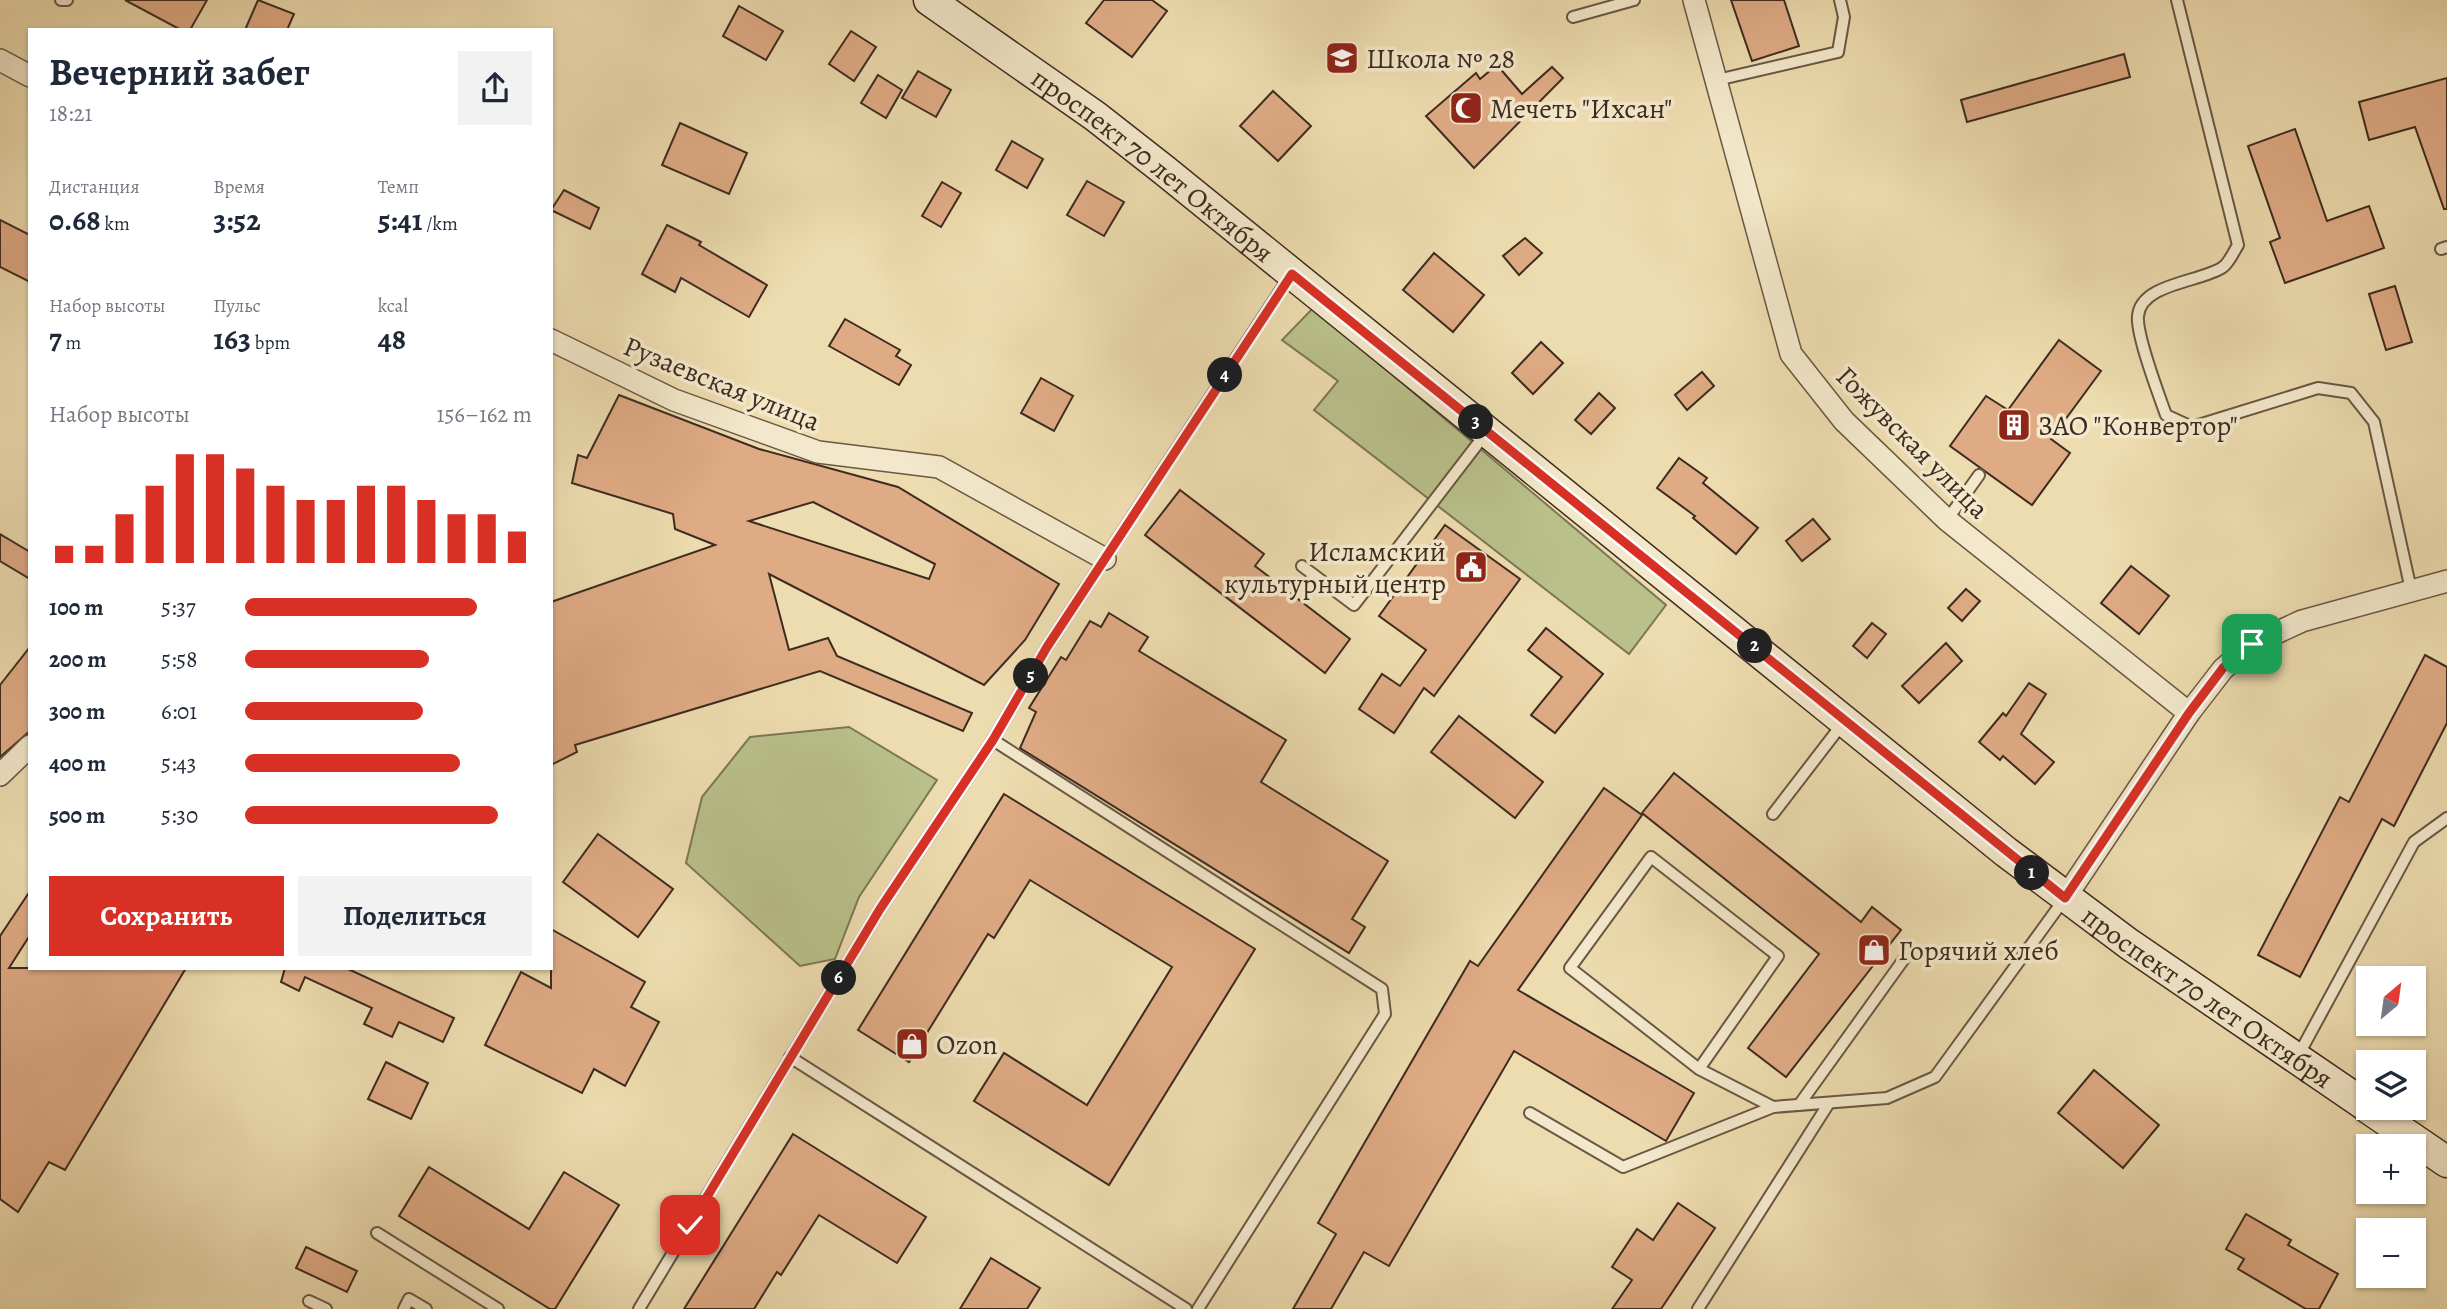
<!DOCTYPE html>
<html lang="ru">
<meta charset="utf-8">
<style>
body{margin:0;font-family:Alegreya,serif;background:#f2f2f3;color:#1f2937;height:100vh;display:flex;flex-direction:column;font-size:26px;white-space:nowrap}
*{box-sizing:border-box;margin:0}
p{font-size:23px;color:#747a83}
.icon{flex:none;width:38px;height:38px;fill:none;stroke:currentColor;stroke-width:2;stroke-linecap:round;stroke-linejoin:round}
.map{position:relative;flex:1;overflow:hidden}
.details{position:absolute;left:28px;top:28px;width:525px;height:942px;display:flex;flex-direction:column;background:#fff;border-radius:0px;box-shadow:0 2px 5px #0004}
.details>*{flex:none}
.needle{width:46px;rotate:29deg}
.controls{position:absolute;left:2356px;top:966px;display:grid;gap:14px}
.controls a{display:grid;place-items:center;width:70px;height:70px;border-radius:0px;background:#fff;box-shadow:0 2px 5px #0004;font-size:35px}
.pin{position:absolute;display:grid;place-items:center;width:60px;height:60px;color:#fff;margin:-30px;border-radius:14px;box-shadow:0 4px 10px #0006}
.km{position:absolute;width:35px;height:35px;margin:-18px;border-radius:50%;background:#222;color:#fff;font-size:19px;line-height:35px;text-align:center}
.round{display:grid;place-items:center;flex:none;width:74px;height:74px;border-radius:0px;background:#f2f2f3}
.summary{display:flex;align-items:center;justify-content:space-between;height:119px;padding:0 21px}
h1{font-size:38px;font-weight:700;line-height:52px}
.metrics{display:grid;grid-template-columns:repeat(3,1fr);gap:10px;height:119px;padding:7px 21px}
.metrics div{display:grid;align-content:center}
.metrics b{font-size:30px;font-weight:700}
.metrics small{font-size:19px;font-weight:400}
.metrics p{font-size:19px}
.chart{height:196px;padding:14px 21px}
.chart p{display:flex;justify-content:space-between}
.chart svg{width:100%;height:126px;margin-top:7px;stroke:#d93025;stroke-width:6}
.cta{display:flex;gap:14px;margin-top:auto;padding:14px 21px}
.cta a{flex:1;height:80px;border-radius:0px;background:#d93025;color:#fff;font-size:28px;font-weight:700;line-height:80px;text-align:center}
.cta a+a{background:#f2f2f3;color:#1f2937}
ul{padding:0 21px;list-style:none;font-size:23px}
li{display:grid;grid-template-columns:112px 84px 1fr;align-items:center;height:52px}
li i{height:18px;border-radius:9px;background:#d93025}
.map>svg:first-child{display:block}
.green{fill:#b9c08a;stroke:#7c7655;stroke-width:2}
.building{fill:#dfab85;stroke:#3e2b20;stroke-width:2;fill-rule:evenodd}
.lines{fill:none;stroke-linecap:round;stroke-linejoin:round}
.lane-casing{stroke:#6a5744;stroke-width:14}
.street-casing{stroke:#6a5744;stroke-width:24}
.secondary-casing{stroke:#3e2b20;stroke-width:33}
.lane{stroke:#f3e8cb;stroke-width:10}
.street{stroke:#f3e8cb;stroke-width:21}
.secondary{stroke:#f3e8cb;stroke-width:30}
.route-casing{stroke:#fff;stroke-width:14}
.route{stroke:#d93025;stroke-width:9}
.labels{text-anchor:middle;stroke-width:7;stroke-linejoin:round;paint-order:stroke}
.poi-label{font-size:28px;fill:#3e2b20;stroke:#f3e8cb;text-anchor:start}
.street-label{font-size:28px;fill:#3e2b20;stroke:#f3e8cb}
</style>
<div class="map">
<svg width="2447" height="1309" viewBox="0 0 2447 1309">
<rect width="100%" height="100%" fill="#eddcaf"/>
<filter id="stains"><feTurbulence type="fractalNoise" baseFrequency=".00286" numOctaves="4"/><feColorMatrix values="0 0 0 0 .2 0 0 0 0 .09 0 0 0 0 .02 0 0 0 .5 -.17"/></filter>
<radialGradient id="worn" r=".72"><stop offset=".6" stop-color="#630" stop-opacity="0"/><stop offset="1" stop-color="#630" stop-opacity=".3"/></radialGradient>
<g class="green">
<path d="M1313 308 1666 605 1629 654 1314 410 1338 381 1282 340Z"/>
<path d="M849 727 937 780 859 897 835 959 800 966 686 863 702 797 750 737Z"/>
</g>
<g class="building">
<path d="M125 0H207L190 30H181Z"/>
<path d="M258 0 294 14 287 30H245Z"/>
<path d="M1104 0H1152L1167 11 1132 57 1086 23Z"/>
<path d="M1731 0H1784L1799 46 1752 61Z"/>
<path d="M739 6 783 31 766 60 723 36Z"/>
<path d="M851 31 876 47 854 81 829 64Z"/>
<path d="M2124 54 2130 77 1967 122 1961 100Z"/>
<path d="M1497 65 1522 94 1552 67 1563 78 1474 168 1426 116 1476 73 1480 79Z"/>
<path d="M918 71 951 90 936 117 902 98Z"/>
<path d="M878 75 902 90 886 118 861 103Z"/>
<path d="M2447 78V209H2444L2415 127 2369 140 2359 102Z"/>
<path d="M1273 91 1311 126 1278 161 1240 126Z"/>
<path d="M680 123 747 153 729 194 662 165Z"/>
<path d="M2295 129 2327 221 2369 206 2384 248 2285 283 2270 242 2280 238 2248 146Z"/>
<path d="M1012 141 1043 159 1027 188 996 170Z"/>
<path d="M1087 181 1124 202 1104 236 1067 215Z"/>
<path d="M942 182 961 193 941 227 922 216Z"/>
<path d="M564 190 599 208 590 229 551 210Z"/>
<path d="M0 220 30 235V282L0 267Z"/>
<path d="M667 225 701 242 699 245 767 285 749 317 681 278 675 292 642 274Z"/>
<path d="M1525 238 1542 253 1519 275 1503 256Z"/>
<path d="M1434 253 1484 295 1453 332 1403 290Z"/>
<path d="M2395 286 2412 342 2386 350 2369 294Z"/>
<path d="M845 319 900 350 896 356 911 365 899 385 829 346Z"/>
<path d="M2059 340 2101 371 2051 439 2070 453 2032 505 1950 446 1986 396 2008 410Z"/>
<path d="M1541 342 1563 363 1533 394 1512 373Z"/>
<path d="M1702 372 1714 386 1687 410 1675 395Z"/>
<path d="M1041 378 1073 396 1054 431 1021 413Z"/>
<path d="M1599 393 1615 408 1591 434 1575 420Z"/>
<path d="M619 395 759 449 898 487 1059 584 1025 640 984 685 769 574 789 650 828 638 837 656 972 713 963 731 820 671 575 745 577 752 551 765V602L715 545 675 529 673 514 572 483 578 455 587 458ZM813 502 935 564 929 579 749 521Z"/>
<path d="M1679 458 1707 478 1703 483 1758 528 1736 554 1693 518 1695 516 1657 488Z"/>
<path d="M1180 490 1264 554 1255 566 1350 639 1325 673 1145 535Z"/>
<path d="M1813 519 1830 539 1802 561 1786 541Z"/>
<path d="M1445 525 1520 579 1434 696 1424 688 1394 733 1359 709 1382 674 1400 686 1426 650 1379 616Z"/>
<path d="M0 534 30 552V579L0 561Z"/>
<path d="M2131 566 2169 596 2139 634 2101 603Z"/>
<path d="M1966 589 1980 601 1962 621 1948 608Z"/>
<path d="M1109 613 1148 637 1139 651 1286 740 1261 782 1388 861 1352 919 1365 927 1349 953 1020 748 1036 712 1029 708 1061 657 1066 660 1090 621 1101 627Z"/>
<path d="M1872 623 1886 634 1867 658 1853 646Z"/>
<path d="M1546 628 1603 674 1555 733 1531 715 1562 677 1528 650Z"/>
<path d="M1946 643 1962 661 1919 703 1902 686Z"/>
<path d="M30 647V731L0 757V685Z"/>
<path d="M2425 655 2447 667V723L2394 826 2382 819 2300 977 2258 955 2340 797 2349 802Z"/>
<path d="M2029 683 2046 694 2021 734 2054 762 2035 784 2003 756 2000 760 1979 742 2003 713 2006 716Z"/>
<path d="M1459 716 1543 782 1515 818 1431 752Z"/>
<path d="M1674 773 1861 922 1872 907 1901 930 1786 1077 1748 1048 1819 954 1642 813Z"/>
<path d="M1604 788 1642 815 1518 990 1694 1093 1666 1141 1514 1051 1389 1266 1364 1252 1331 1309H1293L1336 1234 1318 1223 1470 961 1478 966Z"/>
<path d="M1004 794 1255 949 1109 1185 974 1101 1004 1053 1087 1105 1172 967 1030 880 994 938 988 934 909 1062 858 1030Z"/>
<path d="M598 834 673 889 638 937 563 882Z"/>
<path d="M30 891V935L9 968H186L65 1170 49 1162 18 1212 0 1199V936Z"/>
<path d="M551 929 645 982 631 1007 659 1022 625 1086 594 1069 582 1093 485 1045 521 972 551 988Z"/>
<path d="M285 968H346L454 1018 443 1042 399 1022 392 1037 364 1024 372 1008 305 977 299 991 281 982Z"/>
<path d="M386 1062 428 1083 411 1119 368 1099Z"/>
<path d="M2094 1070 2159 1125 2123 1168 2058 1113Z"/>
<path d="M793 1134 926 1217 897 1263 819 1215 781 1275 777 1272 754 1309H684Z"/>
<path d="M429 1167 529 1229 564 1172 619 1205 555 1309H550L399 1216Z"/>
<path d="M1678 1203 1715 1228 1661 1309H1612L1632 1280 1612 1267 1637 1229 1653 1240Z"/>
<path d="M2246 1214 2291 1240 2288 1245 2338 1274 2319 1309H2306L2238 1269 2244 1259 2226 1249Z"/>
<path d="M306 1247 357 1271 347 1292 296 1268Z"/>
<path d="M991 1258 1040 1288 1027 1309H960Z"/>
</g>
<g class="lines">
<defs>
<g id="lane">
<path d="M61 0H67"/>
<path d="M2177 0 2238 245C2234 251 2229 263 2223 267 2202 282 2141 283 2138 316 2136 335 2159 395 2166 415L2192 427 2318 388 2351 393 2374 422 2411 590"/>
<path d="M1573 17 1634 0"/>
<path d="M1717 80 1838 52 1844 17 1840 0"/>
<path d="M2441 249 2447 247"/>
<path d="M1947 520 1979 475"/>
<path d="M1302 566 1354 605 1486 433"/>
<path d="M993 740 1382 989 1385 1014 1198 1309"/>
<path d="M1773 814 1843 723"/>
<path d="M2298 1056 2414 842 2447 818"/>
<path d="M790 1057 1186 1309"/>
<path d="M1699 1069 1778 956 1651 857 1570 968 1699 1069 1773 1107 1887 1098 1935 1077 2065 898"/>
<path d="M1799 1105 1909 952"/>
<path d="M1530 1113 1623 1167 1773 1107"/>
<path d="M377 1233 498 1309"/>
<path d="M309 1301 326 1309"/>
<path d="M404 1309 409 1299 426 1309"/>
<path d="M639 1309 880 909 993 740 1047 647 1290 276"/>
<path d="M1698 1309 1829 1103"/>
</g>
<g id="street">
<path d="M1694 0 1791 354 1844 421 1947 520 2189 713"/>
<path d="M0 60 30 76"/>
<path d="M551 340 674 400 818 452 939 467 1105 559"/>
<path d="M0 775 30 746"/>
<path d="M2065 898 2189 713 2223 669 2252 644 2302 621 2447 581"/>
</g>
<g id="secondary">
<path id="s1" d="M929 0 1095 116 1164 170 2006 852 2129 944 2368 1107"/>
<path d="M2368 1108 2447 1162"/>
</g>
</defs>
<use href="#lane" class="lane-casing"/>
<use href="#street" class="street-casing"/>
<use href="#secondary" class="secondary-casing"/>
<use href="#lane" class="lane"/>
<use href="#street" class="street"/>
<use href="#secondary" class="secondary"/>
</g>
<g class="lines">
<defs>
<path id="route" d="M690 1225 880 909 993 740 1047 647 1292 274 2065 898 2189 713 2223 668 2252 644"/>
</defs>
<use href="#route" class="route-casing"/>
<use href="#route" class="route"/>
</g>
<defs>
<symbol id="school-square" viewBox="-11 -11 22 22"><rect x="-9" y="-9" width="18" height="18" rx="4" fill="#8f2418" stroke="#f3e8cb"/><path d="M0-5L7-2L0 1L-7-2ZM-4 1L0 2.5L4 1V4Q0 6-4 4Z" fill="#fff"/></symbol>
<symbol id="mosque-square" viewBox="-11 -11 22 22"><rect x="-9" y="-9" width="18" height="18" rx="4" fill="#8f2418" stroke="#f3e8cb"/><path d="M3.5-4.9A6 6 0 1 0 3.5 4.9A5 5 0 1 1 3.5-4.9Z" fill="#fff"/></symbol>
<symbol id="building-square" viewBox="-11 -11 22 22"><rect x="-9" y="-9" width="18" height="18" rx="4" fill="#8f2418" stroke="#f3e8cb"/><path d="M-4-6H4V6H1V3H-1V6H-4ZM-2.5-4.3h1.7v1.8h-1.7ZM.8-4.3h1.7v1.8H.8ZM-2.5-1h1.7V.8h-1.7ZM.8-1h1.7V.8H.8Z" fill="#fff"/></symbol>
<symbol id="civic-square" viewBox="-11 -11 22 22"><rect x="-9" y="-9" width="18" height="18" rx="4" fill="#8f2418" stroke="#f3e8cb"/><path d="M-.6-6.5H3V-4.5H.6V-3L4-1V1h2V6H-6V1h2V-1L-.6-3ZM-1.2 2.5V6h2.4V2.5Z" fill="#fff"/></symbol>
<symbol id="shop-square" viewBox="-11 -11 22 22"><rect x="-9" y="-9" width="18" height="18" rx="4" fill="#8f2418" stroke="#f3e8cb"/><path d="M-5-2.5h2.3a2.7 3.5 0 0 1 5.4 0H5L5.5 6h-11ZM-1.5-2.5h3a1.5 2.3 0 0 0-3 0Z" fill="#fff"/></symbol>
</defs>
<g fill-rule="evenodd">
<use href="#school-square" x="1323" y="39" width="38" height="38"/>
<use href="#mosque-square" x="1447" y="89" width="38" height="38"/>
<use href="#building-square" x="1995" y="406" width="38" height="38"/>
<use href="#civic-square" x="1452" y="548" width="38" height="38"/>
<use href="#shop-square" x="1855" y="931" width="38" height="38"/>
<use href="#shop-square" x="893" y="1025" width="38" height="38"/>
</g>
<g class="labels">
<g class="poi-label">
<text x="1366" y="68">Школа № 28</text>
<text x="1490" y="118">Мечеть "Ихсан"</text>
<text x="2038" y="435">ЗАО "Конвертор"</text>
<text x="1446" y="561" text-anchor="end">Исламский<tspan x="1446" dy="32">культурный центр</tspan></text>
<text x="1898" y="960">Горячий хлеб</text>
<text x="936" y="1054">Ozon</text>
</g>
<g class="street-label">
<text dy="10" stroke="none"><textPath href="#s1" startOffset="278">проспект 70 лет Октября</textPath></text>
<text transform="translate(722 383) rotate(22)" y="10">Рузаевская улица</text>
<text transform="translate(1913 442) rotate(45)" y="10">Гожувская улица</text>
<text dy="10" stroke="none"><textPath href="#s1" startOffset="1622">проспект 70 лет Октября</textPath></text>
</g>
</g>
<rect width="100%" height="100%" filter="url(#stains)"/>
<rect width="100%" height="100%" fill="url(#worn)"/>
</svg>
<div class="controls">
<a><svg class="needle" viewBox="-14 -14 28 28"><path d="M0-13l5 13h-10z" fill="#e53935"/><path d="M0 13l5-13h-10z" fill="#747a83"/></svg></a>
<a><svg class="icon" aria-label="layers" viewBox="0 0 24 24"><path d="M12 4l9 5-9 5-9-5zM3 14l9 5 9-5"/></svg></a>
<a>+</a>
<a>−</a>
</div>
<div class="pin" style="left:2252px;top:644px;background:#1e9e55"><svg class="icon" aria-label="arrive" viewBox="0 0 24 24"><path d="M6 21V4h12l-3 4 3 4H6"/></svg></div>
<div class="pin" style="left:690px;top:1225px;background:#d93025"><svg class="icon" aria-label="check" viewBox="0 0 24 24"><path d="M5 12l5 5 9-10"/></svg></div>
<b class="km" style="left:2032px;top:873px">1</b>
<b class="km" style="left:1755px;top:646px">2</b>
<b class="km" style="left:1476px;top:422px">3</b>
<b class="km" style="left:1225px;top:375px">4</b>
<b class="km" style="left:1031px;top:676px">5</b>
<b class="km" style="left:839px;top:978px">6</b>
<section class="details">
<div class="summary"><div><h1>Вечерний забег</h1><p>18:21</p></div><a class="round"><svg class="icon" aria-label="share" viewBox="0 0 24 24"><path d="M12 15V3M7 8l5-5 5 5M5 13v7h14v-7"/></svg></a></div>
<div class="metrics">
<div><p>Дистанция</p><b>0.68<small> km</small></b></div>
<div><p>Время</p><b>3:52</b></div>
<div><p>Темп</p><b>5:41<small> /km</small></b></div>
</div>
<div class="metrics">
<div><p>Набор высоты</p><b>7<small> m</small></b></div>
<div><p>Пульс</p><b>163<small> bpm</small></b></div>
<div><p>kcal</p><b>48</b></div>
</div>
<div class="chart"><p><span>Набор высоты</span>156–162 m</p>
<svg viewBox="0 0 160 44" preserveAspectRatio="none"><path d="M5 44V38M15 44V38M25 44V27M35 44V17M45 44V6M55 44V6M65 44V11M75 44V17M85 44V22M95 44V22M105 44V17M115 44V17M125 44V22M135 44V27M145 44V27M155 44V33"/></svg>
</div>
<ul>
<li><b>100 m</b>5:37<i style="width:81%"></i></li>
<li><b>200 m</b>5:58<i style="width:64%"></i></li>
<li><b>300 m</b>6:01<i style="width:62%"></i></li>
<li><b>400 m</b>5:43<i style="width:75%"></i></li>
<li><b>500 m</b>5:30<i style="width:88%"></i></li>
</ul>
<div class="cta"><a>Сохранить</a><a>Поделиться</a></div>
</section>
</div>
